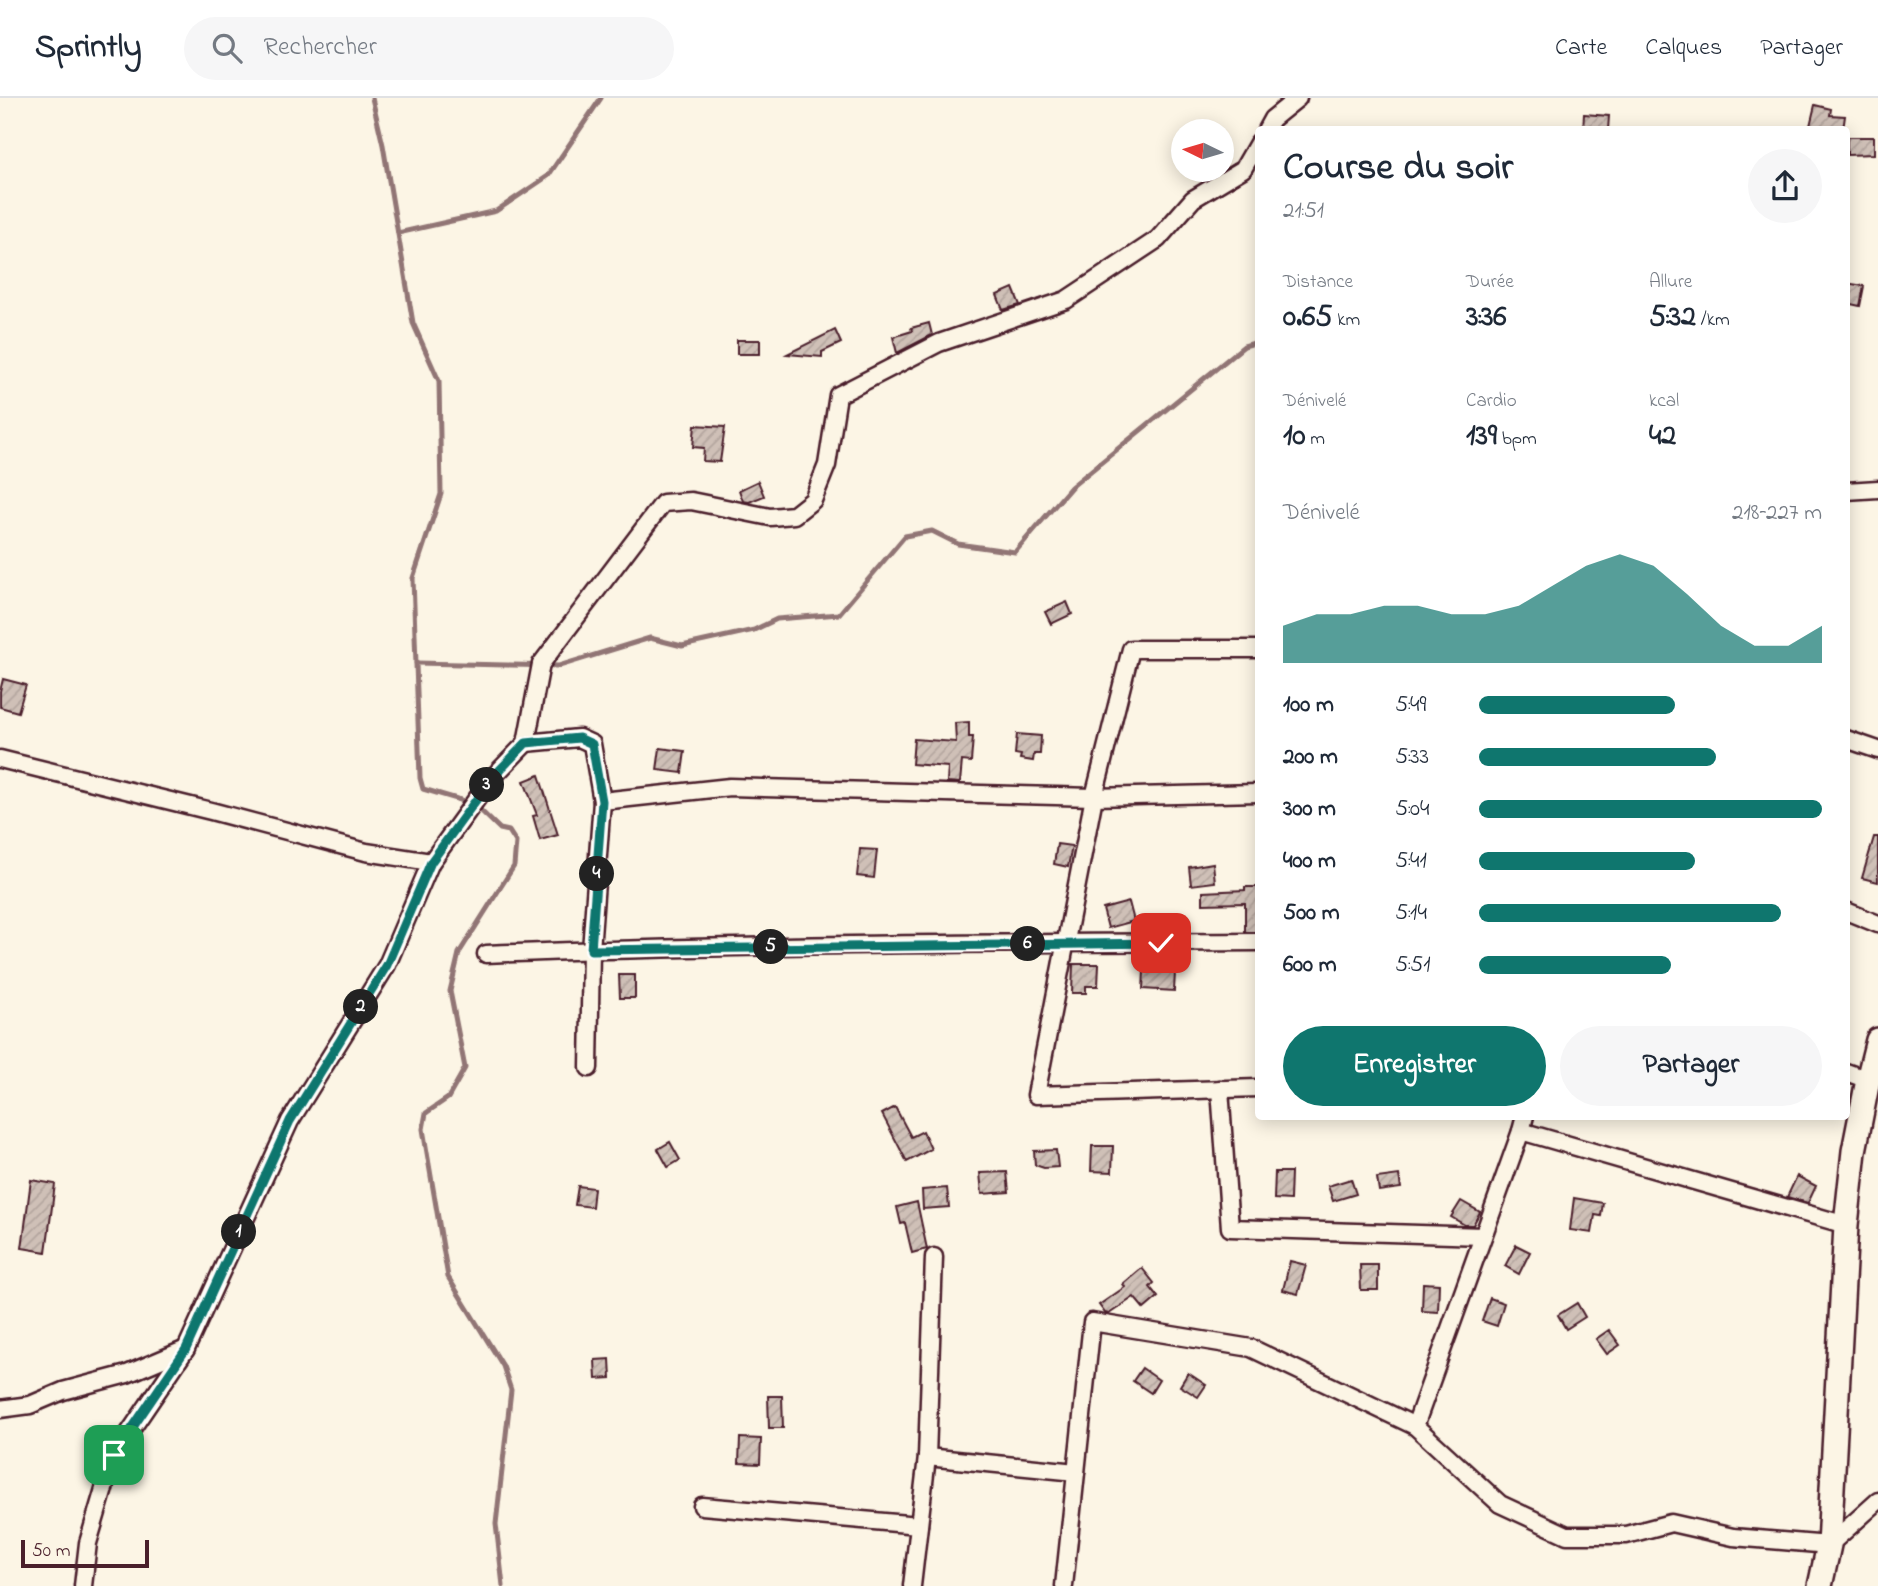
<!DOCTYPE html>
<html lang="fr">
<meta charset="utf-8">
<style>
body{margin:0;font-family:"Indie Flower",sans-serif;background:#f6f6f7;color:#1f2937;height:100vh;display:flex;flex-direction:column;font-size:26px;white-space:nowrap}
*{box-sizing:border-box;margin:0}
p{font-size:23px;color:#747a83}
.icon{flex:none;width:38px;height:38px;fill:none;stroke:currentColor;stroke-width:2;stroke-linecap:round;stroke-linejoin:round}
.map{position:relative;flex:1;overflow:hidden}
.panel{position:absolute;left:1255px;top:28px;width:595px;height:994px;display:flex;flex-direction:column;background:#fff;border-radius:7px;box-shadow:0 4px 18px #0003}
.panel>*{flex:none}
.needle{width:46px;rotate:275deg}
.fabs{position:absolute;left:1171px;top:21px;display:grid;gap:14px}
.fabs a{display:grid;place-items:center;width:63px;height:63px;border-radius:50%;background:#fff;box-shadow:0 4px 18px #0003;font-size:35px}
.scale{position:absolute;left:21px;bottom:18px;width:128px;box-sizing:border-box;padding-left:7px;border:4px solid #4a1f2b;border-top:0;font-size:19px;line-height:24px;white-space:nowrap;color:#4a1f2b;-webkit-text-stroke:5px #fcf5e5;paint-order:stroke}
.pin{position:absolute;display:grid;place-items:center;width:60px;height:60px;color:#fff;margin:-30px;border-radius:14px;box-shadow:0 4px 10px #0006}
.km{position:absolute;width:35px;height:35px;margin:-18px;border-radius:50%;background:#222;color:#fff;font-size:19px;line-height:35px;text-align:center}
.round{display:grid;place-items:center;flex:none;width:74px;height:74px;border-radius:37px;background:#f6f6f7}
.summary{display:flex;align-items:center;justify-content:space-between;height:119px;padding:0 28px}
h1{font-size:38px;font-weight:700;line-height:52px}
.stats{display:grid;grid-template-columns:repeat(3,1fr);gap:10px;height:119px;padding:7px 28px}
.stats div{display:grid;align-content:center}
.stats b{font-size:30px;font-weight:700}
.stats small{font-size:19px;font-weight:400}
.stats p{font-size:19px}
.chart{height:196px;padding:14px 28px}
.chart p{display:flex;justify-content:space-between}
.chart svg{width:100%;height:126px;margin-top:7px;fill:#0f766e;opacity:.7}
.button{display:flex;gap:14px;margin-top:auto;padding:14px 28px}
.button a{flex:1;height:80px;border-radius:42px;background:#0f766e;color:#fff;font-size:28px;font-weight:700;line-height:80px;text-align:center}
.button a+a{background:#f6f6f7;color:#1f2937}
ul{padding:0 28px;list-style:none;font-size:23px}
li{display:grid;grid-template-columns:112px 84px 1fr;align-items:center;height:52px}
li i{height:18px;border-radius:9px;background:#0f766e}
header{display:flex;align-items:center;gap:42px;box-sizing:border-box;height:98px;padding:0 35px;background:#fff;border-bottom:2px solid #e0e1e3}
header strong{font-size:33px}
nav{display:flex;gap:38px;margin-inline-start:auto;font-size:24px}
.search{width:490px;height:63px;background:#f6f6f7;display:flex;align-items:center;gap:18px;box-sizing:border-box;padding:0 24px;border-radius:38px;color:#747a83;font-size:26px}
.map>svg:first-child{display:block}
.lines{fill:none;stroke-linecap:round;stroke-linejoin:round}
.stream{stroke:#917474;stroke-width:5}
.building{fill:url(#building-hatch);stroke:#4a1f2b;stroke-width:2}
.street-casing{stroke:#4a1f2b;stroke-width:21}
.secondary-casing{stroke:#4a1f2b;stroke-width:28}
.street{stroke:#fcf5e5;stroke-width:16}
.secondary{stroke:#fcf5e5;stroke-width:23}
.route-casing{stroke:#fff;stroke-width:14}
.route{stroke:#0f766e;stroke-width:9}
</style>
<header>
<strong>Sprintly</strong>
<div class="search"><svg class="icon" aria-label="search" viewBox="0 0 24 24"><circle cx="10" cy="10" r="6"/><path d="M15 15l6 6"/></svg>Rechercher</div>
<nav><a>Carte</a><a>Calques</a><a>Partager</a></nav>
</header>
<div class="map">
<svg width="1878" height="1488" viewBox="0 0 1878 1488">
<defs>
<pattern id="building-hatch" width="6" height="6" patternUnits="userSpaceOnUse" patternTransform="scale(1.75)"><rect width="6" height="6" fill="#cfc0b7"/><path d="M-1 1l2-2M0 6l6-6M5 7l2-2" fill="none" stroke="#b3a59e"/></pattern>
</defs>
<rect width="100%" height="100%" fill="#fcf5e5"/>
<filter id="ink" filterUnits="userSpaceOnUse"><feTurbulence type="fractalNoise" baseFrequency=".0143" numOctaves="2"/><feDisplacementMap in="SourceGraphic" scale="14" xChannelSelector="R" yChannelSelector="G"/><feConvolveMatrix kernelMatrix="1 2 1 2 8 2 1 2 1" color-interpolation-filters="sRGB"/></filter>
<g filter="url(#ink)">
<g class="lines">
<g class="stream">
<path d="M372 0 383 47 413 225 439 283 441 396 413 480 420 680 423 691 474 706 500 731 509 733 516 744 514 768 459 855 450 893 465 970 448 1000 426 1015 423 1031 448 1179 503 1268 511 1292 496 1426 503 1488"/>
<path d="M398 135 496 113 548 78 601 0"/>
<path d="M416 565 559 568 650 540 682 548 754 532 777 521 839 516 905 438 932 433 958 446 1015 454 1071 389 1244 248 1258 244"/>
</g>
</g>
<g class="building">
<path d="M1815 7 1831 11 1830 17 1845 18 1843 32H1809Z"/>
<path d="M1584 16 1609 18 1608 32H1583Z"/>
<path d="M1847 39H1874V56L1847 57Z"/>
<path d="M1846 185 1864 188 1860 208 1846 205Z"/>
<path d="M1013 190 1020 207 1003 212 997 197Z"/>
<path d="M929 225 932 237 897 255 893 239 912 233 911 230Z"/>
<path d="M835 232 841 245 822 254V259L787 256Z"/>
<rect x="737" y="242" width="23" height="14"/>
<path d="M695 327 725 329 720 364 703 363 704 350 693 349Z"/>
<path d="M758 383 764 398 749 404 743 403 739 392Z"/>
<path d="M1067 504 1072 516 1051 526 1045 514Z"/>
<path d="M3 581 26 587 18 614 0 609V593Z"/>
<path d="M969 624V639H973L971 664 962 663 960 685 947 684 948 669 912 666 914 641 956 644 955 625Z"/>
<path d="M1017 636 1041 638 1040 656H1034L1033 663 1020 661 1021 657 1015 656Z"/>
<path d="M660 650 685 653 682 675 657 672Z"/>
<path d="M539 677 558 737 540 742 533 718 537 717 524 683Z"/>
<path d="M1874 739H1878V784L1862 780Z"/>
<path d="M1057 746 1072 748 1068 769 1054 766Z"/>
<path d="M860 751 877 752 874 780 857 778Z"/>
<path d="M1213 765 1215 784 1191 787 1189 769Z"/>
<path d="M1245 789H1258V834H1245V805L1203 806V794L1245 792Z"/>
<path d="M1129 804 1134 823 1108 830 1103 811Z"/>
<path d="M1073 866H1099L1098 888H1086V895H1072Z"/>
<path d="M1144 873 1175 874 1174 893 1143 891Z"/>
<path d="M619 877H635V900H620Z"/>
<path d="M895 1009 911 1039 923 1033 931 1051 907 1064 882 1016Z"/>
<path d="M670 1044 680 1062 668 1069 658 1051Z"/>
<path d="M1092 1048H1113L1112 1074 1091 1073Z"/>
<path d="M1056 1052 1058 1069 1044 1070 1035 1067 1034 1053Z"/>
<path d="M1007 1074 1009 1094 982 1096 980 1075Z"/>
<path d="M1275 1074H1291L1290 1102 1274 1101Z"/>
<path d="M1399 1077 1401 1090 1379 1093 1377 1080Z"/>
<path d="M1797 1078 1816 1088 1808 1105 1787 1099Z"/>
<path d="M1351 1081 1356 1096 1333 1103 1328 1088Z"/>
<path d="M31 1082 55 1086 46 1154 22 1150Z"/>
<path d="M578 1088 594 1090 592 1109 575 1107Z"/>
<path d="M947 1090 949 1109 923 1111 922 1092Z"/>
<path d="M1574 1100 1603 1105 1601 1118 1595 1117 1592 1135 1570 1132Z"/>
<path d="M1461 1103 1480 1114 1473 1127H1465L1451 1119Z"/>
<path d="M917 1104 927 1151 912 1155 905 1125 901 1126 897 1109Z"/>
<path d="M1516 1147 1530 1154 1519 1176 1505 1168Z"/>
<path d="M1290 1163 1306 1167 1298 1196 1283 1192Z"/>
<path d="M1360 1167H1378V1192H1361Z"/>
<path d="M1142 1170 1154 1185 1150 1189 1158 1199 1144 1211 1134 1199 1109 1216 1105 1215 1099 1207 1125 1189 1123 1186Z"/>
<path d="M1423 1185 1439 1186 1438 1214 1422 1213Z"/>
<path d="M1490 1200 1504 1205 1497 1228 1482 1223Z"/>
<path d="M1577 1205 1585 1219 1566 1231 1558 1217Z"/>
<path d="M1609 1232 1620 1247 1607 1256 1596 1241Z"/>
<path d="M610 1261 611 1280 596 1281 595 1262Z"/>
<path d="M1142 1270 1159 1282 1151 1295 1133 1283Z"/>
<path d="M1188 1275 1206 1287 1198 1299 1180 1288Z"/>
<path d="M768 1298H782L783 1330H769Z"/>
<path d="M740 1340 761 1341 760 1366 739 1365Z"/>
</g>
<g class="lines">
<defs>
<g id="street">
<path d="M1266 32 1272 21 1298 0"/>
<path d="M1846 393 1878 391"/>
<path d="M1258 551H1131L1094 699 1036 997 1258 990"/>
<path d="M1846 641 1878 652"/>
<path d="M526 645 579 640 592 646 602 703 591 852 589 970"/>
<path d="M0 661 211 713 366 754 431 764"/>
<path d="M602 703 730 689 1094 699 1258 695"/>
<path d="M1846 813 1878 826"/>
<path d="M486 856C743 846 1001 845 1258 844"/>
<path d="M1846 974 1868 982"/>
<path d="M1220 991 1230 1130 1483 1138"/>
<path d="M1521 1033 1846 1127"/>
<path d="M0 1311 30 1307 63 1293 127 1276 186 1251"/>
<path d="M1415 1328 1521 1033 1525 1018"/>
<path d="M927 1359 1076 1374"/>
<path d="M702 1408 919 1427"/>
<path d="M83 1488 88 1445 114 1357 186 1251 290 1023 387 867 431 764 492 680 526 645 541 566 663 405 691 403 770 419 794 417 813 402 827 367 838 297 939 245 1066 202 1158 141 1193 101 1243 71 1258 45"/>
<path d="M912 1488 927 1359 934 1159"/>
<path d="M1064 1488 1092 1224 1251 1250 1415 1328 1500 1406 1567 1437H1626L1671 1425 1733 1439 1829 1447 1878 1403"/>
</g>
<path id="secondary" d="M1820 1488 1829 1447 1846 1127 1854 1053 1868 982 1878 942"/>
</defs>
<use href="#street" class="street-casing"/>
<use href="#secondary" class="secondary-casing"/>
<use href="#street" class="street"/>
<use href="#secondary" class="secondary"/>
</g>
</g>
<g class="lines" filter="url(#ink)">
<defs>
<path id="route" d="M114 1357 186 1251 290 1023 387 867 431 764 492 680 526 645 579 640 592 646 602 703 591 852 1161 845"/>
</defs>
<use href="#route" class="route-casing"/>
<use href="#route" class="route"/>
</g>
</svg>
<div class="fabs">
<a><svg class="needle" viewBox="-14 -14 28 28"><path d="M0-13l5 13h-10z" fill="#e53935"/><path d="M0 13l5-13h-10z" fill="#747a83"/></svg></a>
</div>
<div class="scale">50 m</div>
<div class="pin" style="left:114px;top:1357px;background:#1e9e55"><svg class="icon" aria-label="arrive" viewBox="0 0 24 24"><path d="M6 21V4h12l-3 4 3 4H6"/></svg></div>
<div class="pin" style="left:1161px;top:845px;background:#d93025"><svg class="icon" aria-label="check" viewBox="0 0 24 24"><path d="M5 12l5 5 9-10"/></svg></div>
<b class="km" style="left:239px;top:1134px">1</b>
<b class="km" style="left:361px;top:909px">2</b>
<b class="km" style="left:487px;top:687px">3</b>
<b class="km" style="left:597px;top:776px">4</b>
<b class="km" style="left:771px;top:849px">5</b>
<b class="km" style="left:1028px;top:846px">6</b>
<section class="panel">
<div class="summary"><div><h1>Course du soir</h1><p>21:51</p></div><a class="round"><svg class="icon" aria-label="share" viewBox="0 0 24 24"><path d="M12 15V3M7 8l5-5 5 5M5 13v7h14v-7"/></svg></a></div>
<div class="stats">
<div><p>Distance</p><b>0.65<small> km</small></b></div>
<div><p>Durée</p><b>3:36</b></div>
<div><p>Allure</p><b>5:32<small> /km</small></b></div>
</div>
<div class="stats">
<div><p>Dénivelé</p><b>10<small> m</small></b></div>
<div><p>Cardio</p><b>139<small> bpm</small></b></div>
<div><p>kcal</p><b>42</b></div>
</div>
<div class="chart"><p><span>Dénivelé</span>218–227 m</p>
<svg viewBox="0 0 160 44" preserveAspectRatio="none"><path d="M0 44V31L10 27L20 27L30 24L40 24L50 27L60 27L70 24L80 17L90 10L100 6L110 10L120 20L130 31L140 38L150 38L160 31V44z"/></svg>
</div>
<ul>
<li><b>100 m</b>5:49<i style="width:57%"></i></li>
<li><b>200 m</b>5:33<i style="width:69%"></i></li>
<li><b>300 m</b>5:04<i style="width:100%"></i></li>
<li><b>400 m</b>5:41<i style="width:63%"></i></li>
<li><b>500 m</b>5:14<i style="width:88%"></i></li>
<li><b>600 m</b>5:51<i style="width:56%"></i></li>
</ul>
<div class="button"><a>Enregistrer</a><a>Partager</a></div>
</section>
</div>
